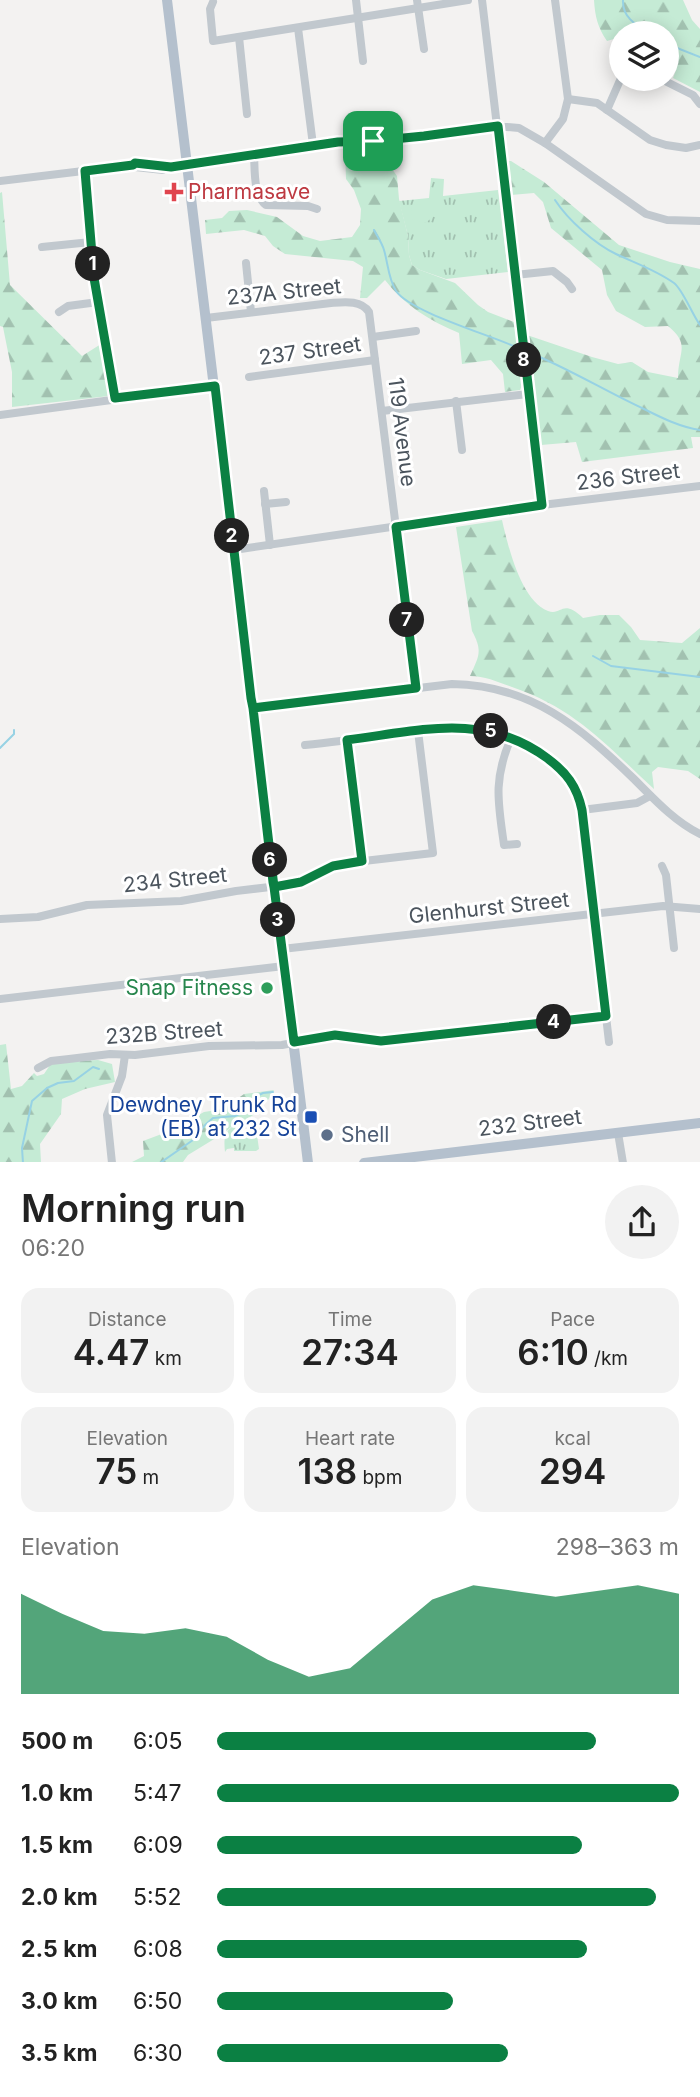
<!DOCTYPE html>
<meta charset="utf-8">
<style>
body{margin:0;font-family:Inter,sans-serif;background:#f2f2f2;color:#222;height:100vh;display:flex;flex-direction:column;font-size:26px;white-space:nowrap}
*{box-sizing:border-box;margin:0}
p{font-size:23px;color:#767676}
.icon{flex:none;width:38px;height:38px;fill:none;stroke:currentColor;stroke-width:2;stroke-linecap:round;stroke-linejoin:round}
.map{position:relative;height:1162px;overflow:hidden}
.drawer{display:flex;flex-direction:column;background:#fff;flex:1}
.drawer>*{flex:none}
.tools{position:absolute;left:609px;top:21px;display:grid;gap:14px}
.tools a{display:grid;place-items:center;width:70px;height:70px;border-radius:50%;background:#fff;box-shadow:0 4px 18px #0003;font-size:35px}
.pin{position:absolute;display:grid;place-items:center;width:60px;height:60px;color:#fff;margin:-30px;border-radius:14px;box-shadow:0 4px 10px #0006}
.km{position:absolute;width:35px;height:35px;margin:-18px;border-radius:50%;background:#222;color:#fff;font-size:19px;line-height:35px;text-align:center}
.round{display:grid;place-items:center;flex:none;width:74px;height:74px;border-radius:37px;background:#f2f2f2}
.head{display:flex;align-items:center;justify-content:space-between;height:119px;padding:0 21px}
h1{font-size:38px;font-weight:600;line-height:52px}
.figures{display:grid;grid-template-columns:repeat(3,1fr);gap:10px;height:119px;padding:7px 21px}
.figures div{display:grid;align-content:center;border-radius:18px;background:#f2f2f2;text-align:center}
.figures b{font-size:35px;font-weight:600}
.figures small{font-size:19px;font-weight:400}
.figures p{font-size:19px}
.chart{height:196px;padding:14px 21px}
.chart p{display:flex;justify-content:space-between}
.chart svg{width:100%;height:126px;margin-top:7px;fill:#0b8043;opacity:.7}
ul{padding:0 21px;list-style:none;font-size:23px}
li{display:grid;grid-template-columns:112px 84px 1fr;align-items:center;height:52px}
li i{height:18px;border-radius:9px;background:#0b8043}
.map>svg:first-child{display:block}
.grass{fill:url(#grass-tufts)}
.forest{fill:url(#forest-firs)}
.pitch{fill:#c5ebd5}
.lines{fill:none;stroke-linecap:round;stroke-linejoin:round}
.stream{stroke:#97d2e4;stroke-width:2}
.minor{stroke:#c1c8ce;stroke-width:8}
.major{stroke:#b4c0cd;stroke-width:10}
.route-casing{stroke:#fff;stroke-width:14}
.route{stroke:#0b8043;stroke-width:9}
.health-dot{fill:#e0444e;stroke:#fff;stroke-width:2.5}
.leisure-dot{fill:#2e9e5b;stroke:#fff;stroke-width:2.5}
.transit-dot{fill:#1a4fb4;stroke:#fff;stroke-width:2.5}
.service-dot{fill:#5c6f8a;stroke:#fff;stroke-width:2.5}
.labels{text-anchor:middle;stroke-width:6;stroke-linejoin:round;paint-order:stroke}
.health-label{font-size:21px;fill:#be3a42;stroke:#fff;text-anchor:start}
.street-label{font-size:21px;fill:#4b545d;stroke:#fff}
.leisure-label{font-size:21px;fill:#27864d;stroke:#fff;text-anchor:end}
.transit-label{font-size:21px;fill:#164399;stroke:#fff;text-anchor:end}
.service-label{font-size:21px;fill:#4e5e75;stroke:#fff;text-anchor:start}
</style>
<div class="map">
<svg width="700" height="1163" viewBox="0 0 700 1163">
<defs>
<pattern id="grass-tufts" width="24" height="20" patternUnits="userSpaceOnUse" patternTransform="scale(1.75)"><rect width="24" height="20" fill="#c5ebd5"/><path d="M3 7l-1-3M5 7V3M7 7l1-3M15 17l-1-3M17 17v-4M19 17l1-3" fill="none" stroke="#a2c1b0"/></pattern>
<pattern id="forest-firs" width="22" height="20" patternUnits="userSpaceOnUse" patternTransform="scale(1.75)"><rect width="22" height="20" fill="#c5ebd5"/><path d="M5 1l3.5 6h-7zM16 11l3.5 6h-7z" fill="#a2c1b0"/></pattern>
</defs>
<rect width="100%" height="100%" fill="#f3f2f1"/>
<g class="grass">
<path d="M431 178 444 179 443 196 498 190 508 272 446 279 420 270 412 265 409 255 408 236 399 201 429 198Z"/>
<path d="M251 1117 252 1122 241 1126 242 1137 257 1135 259 1149 256 1151H234V1148L227 1149 225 1152C222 1127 232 1127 251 1117Z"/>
</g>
<g class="forest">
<path d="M594 0H683L692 20 700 29V92L673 78 676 70 667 66V33H621V37L607 41C598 28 595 17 594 0Z"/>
<path d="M345 148H370L378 159 390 166 397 176 399 199 408 236 409 255 412 265 420 270 455 283 478 305 488 312 514 322 522 385 520 390 505 392 503 374 491 360 462 364 459 333C430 321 404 305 385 280L367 298H360L363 267 353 261 285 254 273 246 265 236 244 230 206 234 205 220 222 218 229 211 247 210 277 217 303 236 320 241 352 237 360 225 361 209 354 190 346 179Z"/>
<path d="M506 161H511L544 182 619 245 670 262 700 269V437H691L693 448 582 462 576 442 541 445 524 334 592 357 618 364 632 362 648 372 678 378C678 351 691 345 668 326L645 327 616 311 607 295 602 270 551 228 543 202 534 193 511 195Z"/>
<path d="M2 192 10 285 82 356 101 344 109 396 12 407V372L3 327 0 326V193Z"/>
<path d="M502 520C508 546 521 601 548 611 562 616 562 598 583 618L600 615H619L631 627 640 640 682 643 700 628V779L688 771 658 767 652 772 654 789C606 745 576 709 512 687 498 682 485 676 470 676 479 656 483 651 472 631L456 527Z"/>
<path d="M6 1044 11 1089 22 1086 34 1073 37 1076 44 1074 52 1062 98 1060 112 1064 115 1082 85 1089 62 1099 61 1114 40 1144 41 1162 0 1163V1045Z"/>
<path d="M274 1090 268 1100 262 1103 261 1110 242 1122 236 1123 224 1133 188 1155 183 1162H132L144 1156 143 1141 167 1132 204 1112 223 1109 244 1094Z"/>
</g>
<path class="pitch" d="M423 204 432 213V218L425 223 412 219 411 209 414 205Z"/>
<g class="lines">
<g class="stream">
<path d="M623 0C622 17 636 25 649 33"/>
<path d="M667 44 700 57"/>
<path d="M555 200C568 220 595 244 616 254 635 263 656 270 674 283 683 290 692 314 700 325"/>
<path d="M374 230C377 236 382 243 384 250 388 263 388 278 396 291 412 313 491 335 518 348"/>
<path d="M528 352C568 368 605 391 644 409 662 418 680 427 700 430"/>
<path d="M593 656 611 666 700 677"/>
<path d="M0 748 14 734V730"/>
<path d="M23 1163 22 1148 32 1101 47 1088 58 1083 74 1081 93 1067 99 1069"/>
<path d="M160 1163 193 1140 205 1125 213 1118 235 1116 243 1112 253 1098 263 1093 273 1092"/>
</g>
<g class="minor">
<path d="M356 0 363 61"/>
<path d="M417 0 424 49"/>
<path d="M482 0 542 505"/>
<path d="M213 2 210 9 213 41 468 0"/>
<path d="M298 28 313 145"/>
<path d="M239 37 247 114"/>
<path d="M661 79 693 95 700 104"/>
<path d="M568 99 597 103 650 140 666 145 686 148 700 145"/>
<path d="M607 110 621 78"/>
<path d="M371 122 373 141"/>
<path d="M545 143 563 119 568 99 555 0"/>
<path d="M254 155C255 170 253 195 266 205L308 206 317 209"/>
<path d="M133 165 135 167 163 170 165 168 339 142 424 136 490 127H507L519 128 545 143 646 214 667 220 700 221"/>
<path d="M85 171 94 277 115 398"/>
<path d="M0 181 133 165 136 163"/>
<path d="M42 247 91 242"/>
<path d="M246 263 251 312"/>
<path d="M515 275 553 271 567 282 572 289"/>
<path d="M59 312 68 306 98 302"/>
<path d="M206 318 331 303C345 302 361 300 369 312L416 688"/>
<path d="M373 337 416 331"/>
<path d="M249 377 375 360"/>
<path d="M456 401 462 450"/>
<path d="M382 411 528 394"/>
<path d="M0 415 215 386"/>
<path d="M264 491 270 545"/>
<path d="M265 504 286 502"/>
<path d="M234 550 542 505 700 486"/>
<path d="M252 708 452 684C531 685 580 727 634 779 654 799 674 821 700 834"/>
<path d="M511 738C493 780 498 802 504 845L517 844"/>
<path d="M347 740 362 861"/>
<path d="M305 745C335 742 365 738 395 734 452 727 493 720 543 755 564 770 577 784 582 810L609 1042"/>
<path d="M582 810 637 803 650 796"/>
<path d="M662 866 666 875 674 948"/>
<path d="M0 919 38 917 87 905 181 901 236 891 287 885 301 882 338 864 433 853 418 731"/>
<path d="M282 949 663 906 700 909"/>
<path d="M0 999 284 966"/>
<path d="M38 1068 51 1061 69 1059 110 1054 135 1055 209 1046 282 1045 335 1035H348L364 1040 381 1041 606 1016"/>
<path d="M618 1133 623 1163"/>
<path d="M112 1163 107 1115 122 1076 125 1055"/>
</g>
<g class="major">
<path d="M167 0 308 1163"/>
<path d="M364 1163 700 1123"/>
</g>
</g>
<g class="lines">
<defs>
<path id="route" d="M373 141 338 142 171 167 135 163 133 165 85 171 94 278 115 398 215 386C227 490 239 594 251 698L253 708 273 882 274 887 294 1042 335 1035 381 1041 606 1016 582 810C577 786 566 772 547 758 483 711 419 731 347 740L362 861 333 866 301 882 274 887 253 708 416 688 396 527 542 505 498 126 424 136 373 141"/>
</defs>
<use href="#route" class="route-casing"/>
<use href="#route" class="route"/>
</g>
<path class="health-dot" d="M170.5 181.5h7v7h7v7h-7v7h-7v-7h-7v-7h7z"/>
<circle class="leisure-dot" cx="267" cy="988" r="7"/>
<rect class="transit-dot" x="304" y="1110" width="14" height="14" rx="3.5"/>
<circle class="service-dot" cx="327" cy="1135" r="7"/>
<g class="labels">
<g class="health-label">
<text x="188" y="199">Pharmasave</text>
</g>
<g class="street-label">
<text transform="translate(284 292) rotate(-6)" y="7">237A Street</text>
<text transform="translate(310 351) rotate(-8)" y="7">237 Street</text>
<text transform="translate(402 432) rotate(83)" y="7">119 Avenue</text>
<text transform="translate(628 477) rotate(-7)" y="7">236 Street</text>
<text transform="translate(175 880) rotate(-6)" y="7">234 Street</text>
<text transform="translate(489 908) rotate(-6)" y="7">Glenhurst Street</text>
<text transform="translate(164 1033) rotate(-4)" y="7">232B Street</text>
<text transform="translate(530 1123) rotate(-7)" y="7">232 Street</text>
</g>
<g class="leisure-label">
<text x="253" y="995">Snap Fitness</text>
</g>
<g class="transit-label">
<text x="297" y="1112">Dewdney Trunk Rd<tspan x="297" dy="24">(EB) at 232 St</tspan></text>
</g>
<g class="service-label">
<text x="341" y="1142">Shell</text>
</g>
</g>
</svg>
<div class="tools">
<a><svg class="icon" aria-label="layers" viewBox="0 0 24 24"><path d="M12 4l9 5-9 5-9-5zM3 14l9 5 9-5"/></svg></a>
</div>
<div class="pin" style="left:373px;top:141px;background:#1e9e55"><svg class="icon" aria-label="arrive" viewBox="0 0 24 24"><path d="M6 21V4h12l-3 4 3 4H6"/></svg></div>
<b class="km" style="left:93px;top:264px">1</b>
<b class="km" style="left:232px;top:536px">2</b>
<b class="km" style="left:278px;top:920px">3</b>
<b class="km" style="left:554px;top:1022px">4</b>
<b class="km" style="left:491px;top:731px">5</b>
<b class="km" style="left:270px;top:860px">6</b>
<b class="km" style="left:407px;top:620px">7</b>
<b class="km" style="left:524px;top:360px">8</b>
</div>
<section class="drawer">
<div class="head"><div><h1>Morning run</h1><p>06:20</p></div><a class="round"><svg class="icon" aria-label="share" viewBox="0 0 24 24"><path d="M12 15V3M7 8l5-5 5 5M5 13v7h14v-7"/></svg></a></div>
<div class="figures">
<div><p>Distance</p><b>4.47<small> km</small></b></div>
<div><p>Time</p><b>27:34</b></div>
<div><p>Pace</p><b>6:10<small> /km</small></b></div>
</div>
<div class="figures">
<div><p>Elevation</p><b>75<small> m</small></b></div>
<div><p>Heart rate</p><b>138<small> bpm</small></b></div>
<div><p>kcal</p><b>294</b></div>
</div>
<div class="chart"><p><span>Elevation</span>298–363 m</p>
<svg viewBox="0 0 160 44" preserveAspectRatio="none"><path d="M0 44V9L10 16L20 22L30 23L40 21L50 24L60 32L70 38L80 35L90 23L100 11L110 6L120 8L130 10L140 8L150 6L160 9V44z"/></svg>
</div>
<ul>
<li><b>500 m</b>6:05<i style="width:82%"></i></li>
<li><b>1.0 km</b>5:47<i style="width:100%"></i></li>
<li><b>1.5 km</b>6:09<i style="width:79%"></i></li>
<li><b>2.0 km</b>5:52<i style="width:95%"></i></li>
<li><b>2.5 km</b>6:08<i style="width:80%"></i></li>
<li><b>3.0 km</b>6:50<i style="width:51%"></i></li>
<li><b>3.5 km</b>6:30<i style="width:63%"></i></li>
</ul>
</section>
